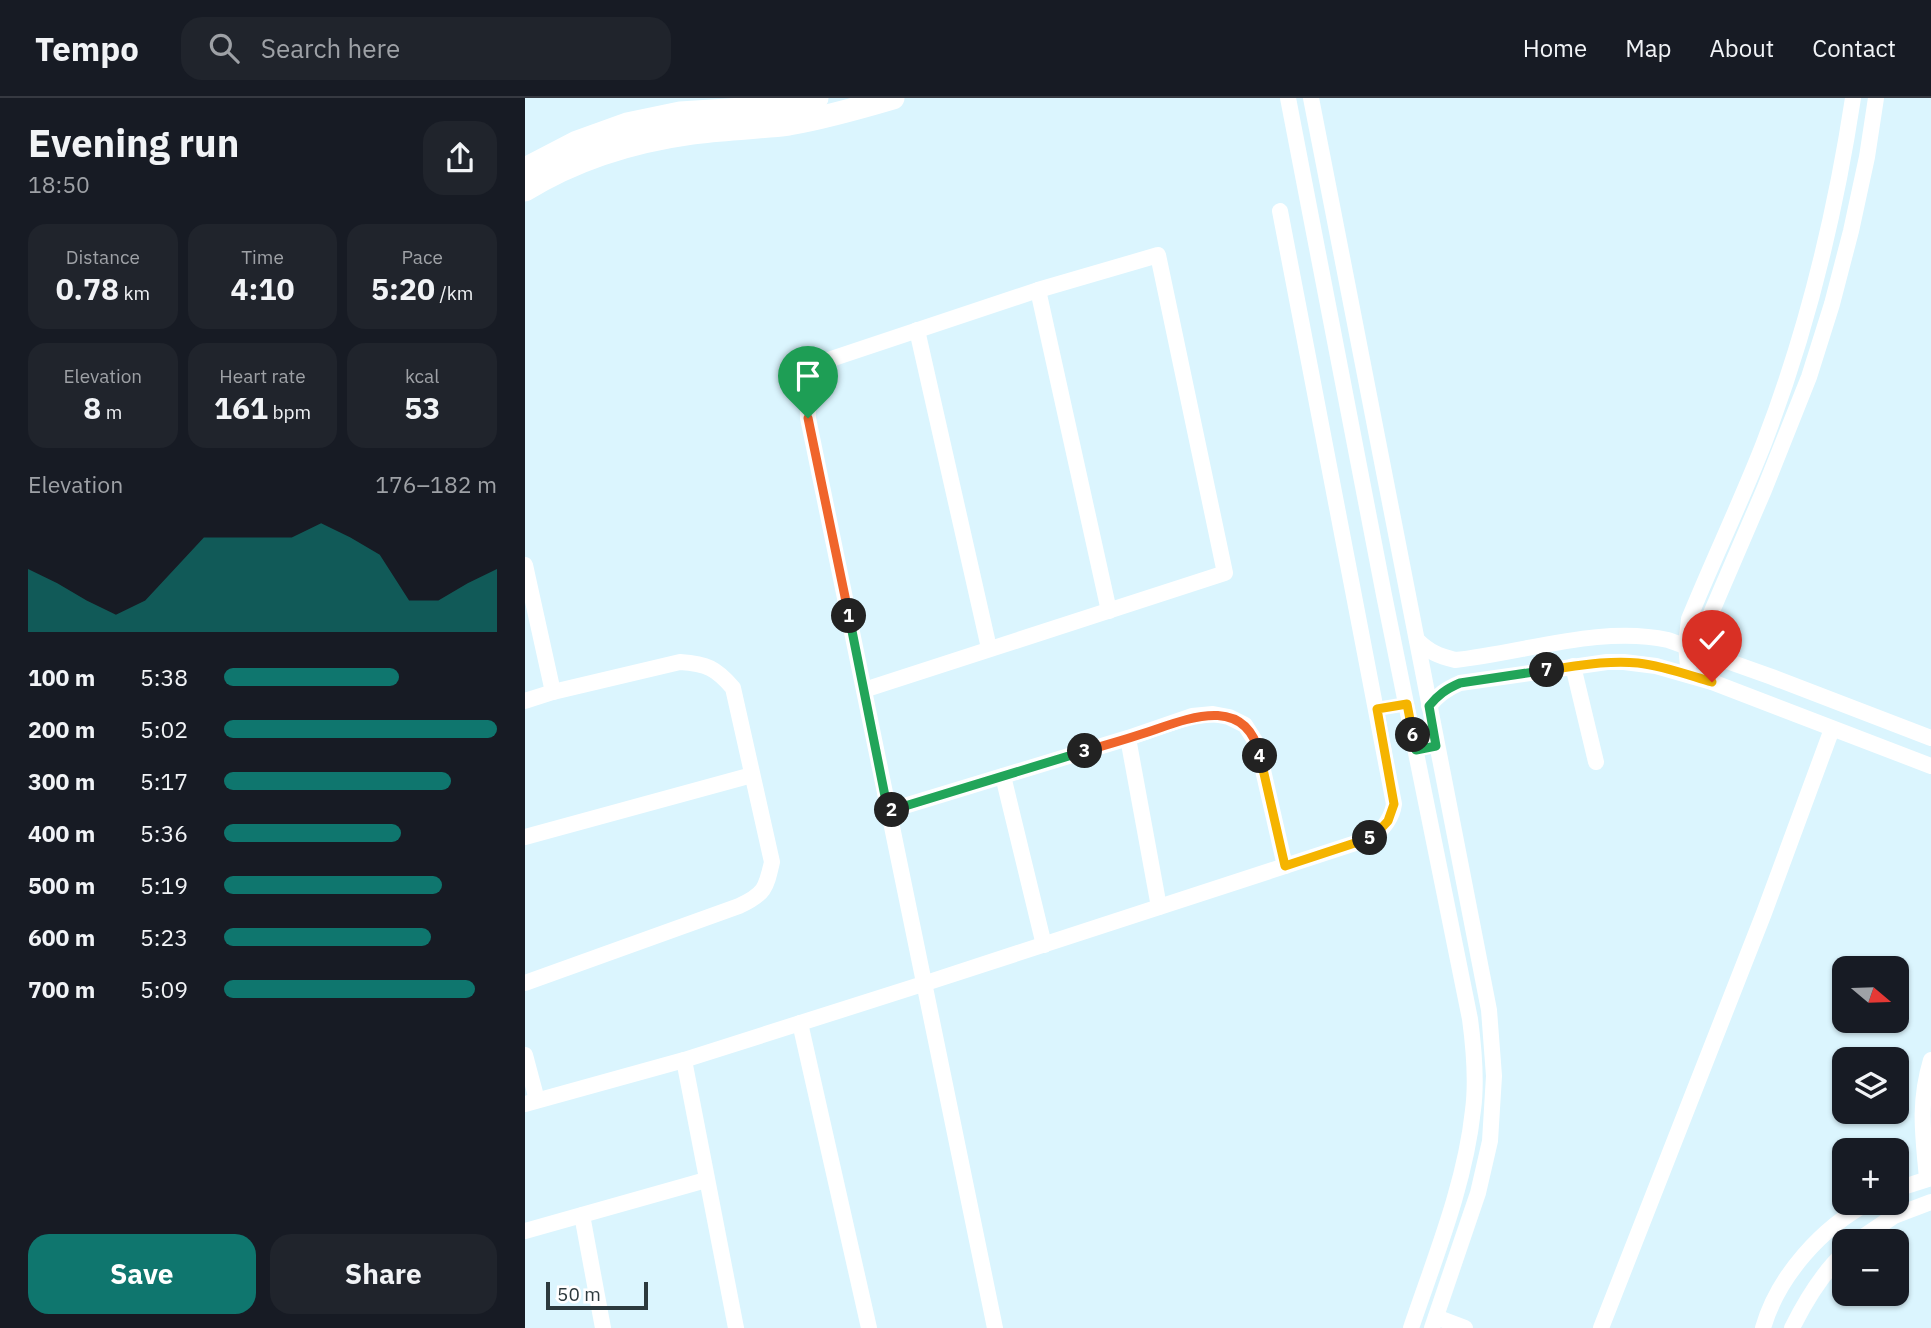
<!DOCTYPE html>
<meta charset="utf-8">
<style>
body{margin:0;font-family:"IBM Plex Sans",sans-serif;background:#20242c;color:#f1f3f6;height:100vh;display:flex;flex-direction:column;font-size:26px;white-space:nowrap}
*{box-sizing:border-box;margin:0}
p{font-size:23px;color:#9ea1a6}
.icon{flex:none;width:38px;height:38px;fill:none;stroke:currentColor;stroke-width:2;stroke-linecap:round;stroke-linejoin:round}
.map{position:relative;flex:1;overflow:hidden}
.details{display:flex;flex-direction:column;background:#171b24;width:525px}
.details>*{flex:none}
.needle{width:46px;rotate:109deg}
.controls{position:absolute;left:1307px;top:858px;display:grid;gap:14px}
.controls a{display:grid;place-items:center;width:77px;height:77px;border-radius:14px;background:#171b24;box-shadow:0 2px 5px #0004;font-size:35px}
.scale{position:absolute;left:21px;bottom:18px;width:102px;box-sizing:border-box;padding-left:7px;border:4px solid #2c393d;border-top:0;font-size:19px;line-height:24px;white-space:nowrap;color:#2c393d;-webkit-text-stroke:5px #fff;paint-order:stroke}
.pin{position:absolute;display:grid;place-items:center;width:60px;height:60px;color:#fff;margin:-72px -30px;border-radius:50% 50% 50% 0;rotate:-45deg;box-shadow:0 0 7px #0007}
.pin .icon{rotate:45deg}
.km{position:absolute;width:35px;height:35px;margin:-18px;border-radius:50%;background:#222;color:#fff;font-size:19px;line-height:35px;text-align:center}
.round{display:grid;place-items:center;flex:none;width:74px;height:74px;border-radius:21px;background:#20242c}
.headline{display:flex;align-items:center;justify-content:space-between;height:119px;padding:0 28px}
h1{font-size:38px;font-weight:700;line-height:52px}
.figures{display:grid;grid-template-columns:repeat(3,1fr);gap:10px;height:119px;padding:7px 28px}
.figures div{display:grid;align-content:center;border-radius:18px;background:#20242c;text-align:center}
.figures b{font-size:30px;font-weight:700}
.figures small{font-size:19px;font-weight:400}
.figures p{font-size:19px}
.chart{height:196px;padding:14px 28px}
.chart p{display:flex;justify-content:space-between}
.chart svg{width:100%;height:126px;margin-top:7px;fill:#0f766e;opacity:.7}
.primary-button{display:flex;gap:14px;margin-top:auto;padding:14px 28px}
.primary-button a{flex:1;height:80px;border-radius:21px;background:#0f766e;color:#fff;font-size:28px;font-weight:700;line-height:80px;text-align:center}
.primary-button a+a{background:#20242c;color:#f1f3f6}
ul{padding:0 28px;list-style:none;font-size:23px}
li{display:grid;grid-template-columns:112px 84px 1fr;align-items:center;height:52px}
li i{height:18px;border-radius:9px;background:#0f766e}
header{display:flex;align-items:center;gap:42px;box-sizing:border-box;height:98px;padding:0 35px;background:#171b24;border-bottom:2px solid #363941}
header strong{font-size:33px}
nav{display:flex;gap:38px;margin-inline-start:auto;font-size:24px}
.search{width:490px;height:63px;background:#20242c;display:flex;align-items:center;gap:18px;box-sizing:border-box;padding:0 24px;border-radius:21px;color:#9ea1a6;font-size:26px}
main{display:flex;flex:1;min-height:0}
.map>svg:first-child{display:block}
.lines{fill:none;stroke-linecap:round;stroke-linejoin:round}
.street{stroke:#fff;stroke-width:16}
.secondary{stroke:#fff;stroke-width:23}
.split-1-casing{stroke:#fff;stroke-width:14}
.split-2-casing{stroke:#fff;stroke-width:14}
.split-3-casing{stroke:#fff;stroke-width:14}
.split-4-casing{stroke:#fff;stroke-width:14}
.split-5-casing{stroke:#fff;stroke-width:14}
.split-6-casing{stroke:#fff;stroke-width:14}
.split-7-casing{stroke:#fff;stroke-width:14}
.split-8-casing{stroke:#fff;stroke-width:14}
.split-1{stroke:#f0652b;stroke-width:9}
.split-2{stroke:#22a559;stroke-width:9}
.split-3{stroke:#22a559;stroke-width:9}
.split-4{stroke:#f0652b;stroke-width:9}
.split-5{stroke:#f5b400;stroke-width:9}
.split-6{stroke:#f5b400;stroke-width:9}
.split-7{stroke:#22a559;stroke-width:9}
.split-8{stroke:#f5b400;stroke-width:9}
</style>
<header>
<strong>Tempo</strong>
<div class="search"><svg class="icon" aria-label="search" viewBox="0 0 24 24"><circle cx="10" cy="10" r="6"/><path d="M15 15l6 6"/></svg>Search here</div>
<nav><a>Home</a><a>Map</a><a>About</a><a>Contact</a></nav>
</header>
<main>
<section class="details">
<div class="headline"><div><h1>Evening run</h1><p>18:50</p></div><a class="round"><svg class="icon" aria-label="share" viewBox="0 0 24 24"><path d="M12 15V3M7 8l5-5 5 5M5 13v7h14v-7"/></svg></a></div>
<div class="figures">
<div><p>Distance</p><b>0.78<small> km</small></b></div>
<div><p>Time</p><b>4:10</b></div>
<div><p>Pace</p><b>5:20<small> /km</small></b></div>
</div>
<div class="figures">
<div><p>Elevation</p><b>8<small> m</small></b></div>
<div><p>Heart rate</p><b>161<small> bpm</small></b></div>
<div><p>kcal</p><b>53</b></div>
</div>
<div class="chart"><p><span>Elevation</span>176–182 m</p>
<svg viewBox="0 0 160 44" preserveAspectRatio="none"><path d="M0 44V22L10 27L20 33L30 38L40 33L50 22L60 11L70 11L80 11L90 11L100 6L110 11L120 17L130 33L140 33L150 27L160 22V44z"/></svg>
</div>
<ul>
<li><b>100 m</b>5:38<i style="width:64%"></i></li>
<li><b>200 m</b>5:02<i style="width:100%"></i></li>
<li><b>300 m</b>5:17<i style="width:83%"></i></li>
<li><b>400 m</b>5:36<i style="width:65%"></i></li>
<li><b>500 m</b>5:19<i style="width:80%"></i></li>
<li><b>600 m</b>5:23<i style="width:76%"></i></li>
<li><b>700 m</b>5:09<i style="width:92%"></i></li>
</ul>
<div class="primary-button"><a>Save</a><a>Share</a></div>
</section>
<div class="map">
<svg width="1406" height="1230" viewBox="0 0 1406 1230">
<rect width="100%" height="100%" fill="#dbf5fe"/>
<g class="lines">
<g class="street">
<path d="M763 0 859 497 945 921C949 951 952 982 948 1012 940 1087 910 1159 886 1230"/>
<path d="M786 0 964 912 969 978 965 1043 953 1095 907 1230"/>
<path d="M513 192 584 513"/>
<path d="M392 232 464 550"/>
<path d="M0 467 28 594"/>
<path d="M892 542C904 554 914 558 930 562 998 555 1076 527 1143 542L1247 579 1406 640"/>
<path d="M1048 568 1071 664"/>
<path d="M1164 577 1161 548 1164 521C1188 462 1216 404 1239 345 1282 233 1310 118 1328 0"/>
<path d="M1187 584 1182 544 1184 520 1239 392 1284 279 1307 206 1326 133 1342 59 1351 0"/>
<path d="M339 592 700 475 633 157 513 192 306 261C287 280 282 293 283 320 345 623 409 926 470 1230"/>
<path d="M0 603 28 594 155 564C182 566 191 570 208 590L247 764C241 790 240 796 214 808L0 885"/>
<path d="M904 608C913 597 921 591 935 585L1082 564H1099L1131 568 1187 584 1406 668"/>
<path d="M603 640 634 809"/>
<path d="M478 678 519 847"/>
<path d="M363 713 603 640 667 618 688 616 704 619 720 627 732 646 760 768"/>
<path d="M0 739 227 677"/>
<path d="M275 925 344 1230"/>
<path d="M0 957 12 1002"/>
<path d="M159 962 211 1230"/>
<path d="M0 1006 159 962 401 885 849 739C859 729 867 720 869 706L755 113"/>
<path d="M1402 1080C1398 1037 1393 1005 1406 962"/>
<path d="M1372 1091 1406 1080"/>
<path d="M57 1117 78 1230"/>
<path d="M0 1133 181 1082"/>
<path d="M1332 1143 1369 1118 1406 1104"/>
<path d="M911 1219 940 1230"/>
<path d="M1076 1230 1239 815 1307 631"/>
<path d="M1238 1230C1253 1178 1297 1129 1345 1104"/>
<path d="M1267 1230C1281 1202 1297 1175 1320 1154"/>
</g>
<g class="secondary">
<path d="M0 71 52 44 102 26 155 15 233 10 292 0"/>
<path d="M0 92C50 61 109 43 167 35 199 31 232 30 264 26 299 20 334 10 368 0"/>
</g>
</g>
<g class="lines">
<defs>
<path id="split-1" d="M283 320 324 518"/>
<path id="split-2" d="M324 518 363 713 367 712"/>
<path id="split-3" d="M367 712 560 653"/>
<path id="split-4" d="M560 653C581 647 602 641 623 634 664 620 721 596 735 658"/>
<path id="split-5" d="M735 658 760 768 845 740"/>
<path id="split-6" d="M845 740 849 738 863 723 869 706 852 611 882 606 888 637"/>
<path id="split-7" d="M888 637 891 652 911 648 904 608C913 597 921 591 935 585L1022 572"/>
<path id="split-8" d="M1022 572C1052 568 1082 562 1113 565 1139 568 1163 577 1187 584"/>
</defs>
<use href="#split-1" class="split-1-casing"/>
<use href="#split-2" class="split-2-casing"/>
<use href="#split-3" class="split-3-casing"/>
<use href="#split-4" class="split-4-casing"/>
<use href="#split-5" class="split-5-casing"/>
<use href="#split-6" class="split-6-casing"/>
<use href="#split-7" class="split-7-casing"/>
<use href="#split-8" class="split-8-casing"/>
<use href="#split-1" class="split-1"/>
<use href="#split-2" class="split-2"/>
<use href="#split-3" class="split-3"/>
<use href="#split-4" class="split-4"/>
<use href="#split-5" class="split-5"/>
<use href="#split-6" class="split-6"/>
<use href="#split-7" class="split-7"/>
<use href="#split-8" class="split-8"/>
</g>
</svg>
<div class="controls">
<a><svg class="needle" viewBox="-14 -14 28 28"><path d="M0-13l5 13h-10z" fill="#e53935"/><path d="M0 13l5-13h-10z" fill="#9ea1a6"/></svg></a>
<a><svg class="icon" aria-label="layers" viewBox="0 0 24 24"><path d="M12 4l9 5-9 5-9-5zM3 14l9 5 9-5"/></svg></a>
<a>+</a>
<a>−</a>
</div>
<div class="scale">50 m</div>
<div class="pin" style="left:283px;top:320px;background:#1e9e55"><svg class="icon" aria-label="arrive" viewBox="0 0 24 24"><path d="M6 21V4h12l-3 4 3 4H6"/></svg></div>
<div class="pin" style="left:1187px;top:584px;background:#d93025"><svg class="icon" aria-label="check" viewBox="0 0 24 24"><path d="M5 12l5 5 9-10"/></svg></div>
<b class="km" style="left:324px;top:518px">1</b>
<b class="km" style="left:367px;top:712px">2</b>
<b class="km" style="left:560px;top:653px">3</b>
<b class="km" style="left:735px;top:658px">4</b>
<b class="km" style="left:845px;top:740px">5</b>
<b class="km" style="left:888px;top:637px">6</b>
<b class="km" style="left:1022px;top:572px">7</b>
</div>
</main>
